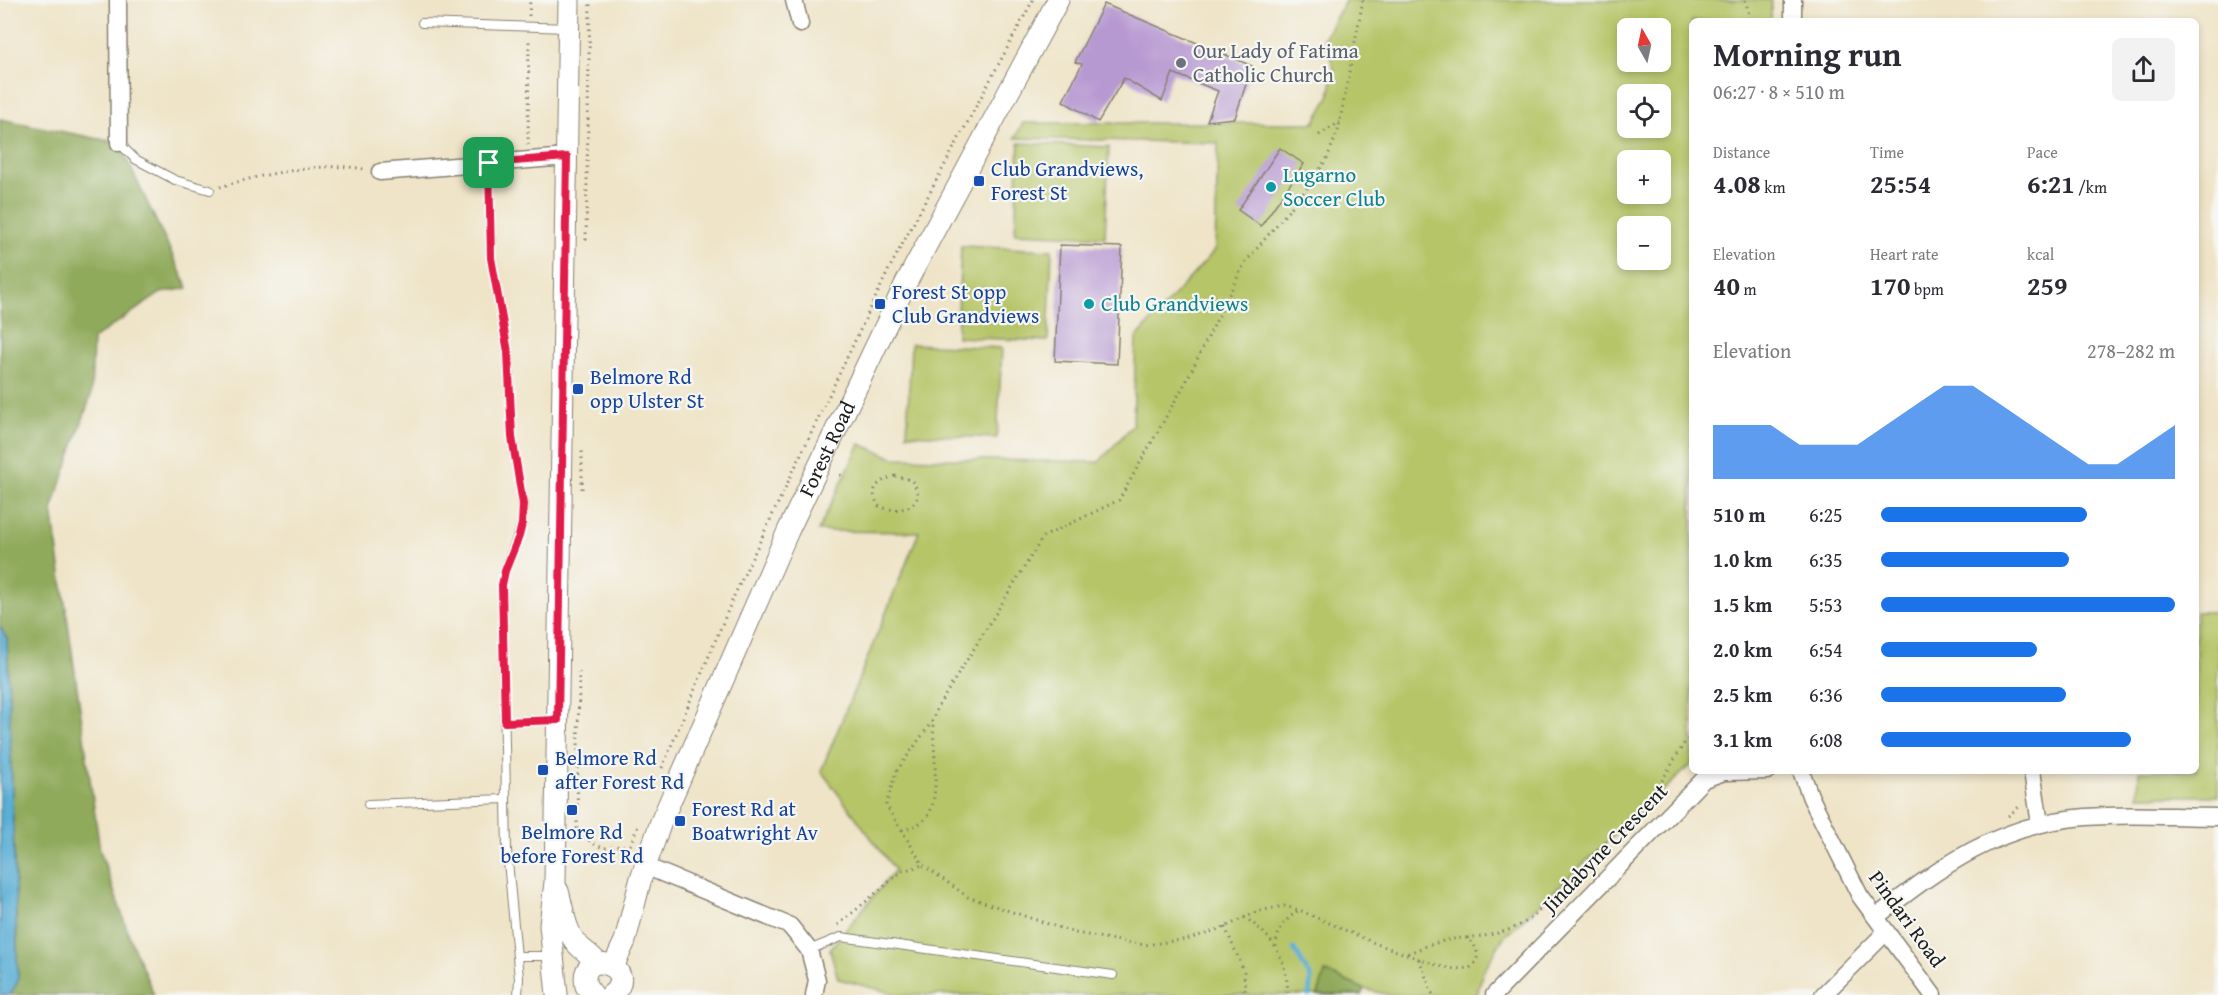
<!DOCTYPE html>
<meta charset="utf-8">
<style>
body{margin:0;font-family:"Gentium Book Plus",serif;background:#f2f2f3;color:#2b2b33;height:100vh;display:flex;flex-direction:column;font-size:22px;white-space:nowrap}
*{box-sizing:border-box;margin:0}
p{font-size:20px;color:#7c7c81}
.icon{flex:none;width:33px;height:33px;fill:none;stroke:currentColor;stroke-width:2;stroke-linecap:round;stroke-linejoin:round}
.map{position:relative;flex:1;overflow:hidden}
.side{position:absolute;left:1689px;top:18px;width:510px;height:756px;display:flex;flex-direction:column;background:#fff;border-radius:9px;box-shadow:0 3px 9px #0003}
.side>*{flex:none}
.needle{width:39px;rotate:351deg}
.tools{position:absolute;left:1617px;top:18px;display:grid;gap:12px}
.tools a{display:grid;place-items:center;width:54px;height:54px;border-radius:9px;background:#fff;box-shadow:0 3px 9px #0003;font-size:30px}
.pin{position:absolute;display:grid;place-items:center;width:51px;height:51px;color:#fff;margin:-26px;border-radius:12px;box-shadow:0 3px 9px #0006}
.round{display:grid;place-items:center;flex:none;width:63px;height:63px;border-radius:9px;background:#f2f2f3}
.headline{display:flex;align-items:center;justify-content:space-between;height:102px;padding:0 24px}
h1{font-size:33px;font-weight:700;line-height:45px}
.figures{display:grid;grid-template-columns:repeat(3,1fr);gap:9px;height:102px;padding:6px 24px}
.figures div{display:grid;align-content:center}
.figures b{font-size:26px;font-weight:700}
.figures small{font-size:16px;font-weight:400}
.figures p{font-size:16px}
.chart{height:168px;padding:12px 24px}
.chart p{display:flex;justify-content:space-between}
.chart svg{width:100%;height:108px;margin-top:6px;fill:#1a73e8;opacity:.7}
ul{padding:0 24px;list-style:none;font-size:20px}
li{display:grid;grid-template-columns:96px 72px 1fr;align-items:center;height:45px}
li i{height:15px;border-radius:8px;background:#1a73e8}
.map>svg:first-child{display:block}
.green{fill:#b6c567;stroke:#697042;stroke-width:1.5;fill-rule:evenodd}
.forest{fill:#90aa5c;stroke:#56633c;stroke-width:1.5}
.water{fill:#5aafd6;stroke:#3b6679;stroke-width:1.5}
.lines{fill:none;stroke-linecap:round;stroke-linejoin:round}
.stream{stroke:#5aafd6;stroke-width:5}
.building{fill:#b799d2}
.service-casing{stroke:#868072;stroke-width:10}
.minor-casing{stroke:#868072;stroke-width:19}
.tertiary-casing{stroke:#868072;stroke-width:23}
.path{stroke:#868072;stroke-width:3;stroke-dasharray:1.5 4.5;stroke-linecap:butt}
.service{stroke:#fff;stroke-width:8}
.minor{stroke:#fff;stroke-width:16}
.tertiary{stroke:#fff;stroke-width:21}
.route-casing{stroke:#fff;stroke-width:12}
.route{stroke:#e11d48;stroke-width:8}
.worship-dot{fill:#6b7280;stroke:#f6f6f2;stroke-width:2}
.transit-dot{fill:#1a4fb4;stroke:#f6f6f2;stroke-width:2}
.culture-dot{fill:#0f9aa8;stroke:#f6f6f2;stroke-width:2}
.labels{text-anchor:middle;stroke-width:4.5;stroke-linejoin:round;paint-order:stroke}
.worship-label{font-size:21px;fill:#5b616d;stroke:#f6f6f2;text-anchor:start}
.transit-label{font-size:21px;fill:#164399;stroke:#f6f6f2;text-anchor:start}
.culture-label{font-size:21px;fill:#0d838f;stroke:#f6f6f2;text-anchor:start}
.street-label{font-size:21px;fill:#1c1c1c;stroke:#f6f6f2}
</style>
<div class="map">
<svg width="2218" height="995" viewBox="0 0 2218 995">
<rect width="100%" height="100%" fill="#f6f6f2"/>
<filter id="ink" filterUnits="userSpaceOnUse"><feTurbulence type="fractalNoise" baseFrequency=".0167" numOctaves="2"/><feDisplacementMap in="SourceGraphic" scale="12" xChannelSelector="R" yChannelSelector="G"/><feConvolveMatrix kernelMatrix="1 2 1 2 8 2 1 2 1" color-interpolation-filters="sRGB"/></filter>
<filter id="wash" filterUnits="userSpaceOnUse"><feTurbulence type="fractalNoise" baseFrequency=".008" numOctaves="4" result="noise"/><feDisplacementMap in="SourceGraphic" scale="24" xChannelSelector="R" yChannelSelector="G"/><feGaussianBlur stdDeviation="1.35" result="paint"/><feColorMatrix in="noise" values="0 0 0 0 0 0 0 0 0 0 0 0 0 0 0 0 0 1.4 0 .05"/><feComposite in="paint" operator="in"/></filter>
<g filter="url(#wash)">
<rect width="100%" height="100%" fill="#efe4c8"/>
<g class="green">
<path d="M1346 0H1771V21H1692V764L1503 938 1483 972 1477 995H1389L1364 989 1326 972 1318 995H900L838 979 830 949 895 870 821 771 919 532 818 531 860 444 894 458 1099 462 1133 425 1136 338 1215 250 1218 143 1015 138 1023 123H1314L1329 97 1334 69 1324 38ZM1628 28H1660V62H1628ZM1628 94H1660V128H1628ZM1628 160H1660V194H1628ZM1628 226H1660V260H1628Z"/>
<path d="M1019 143 1109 147 1105 237 1015 233Z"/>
<path d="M961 246 1052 250 1048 341 957 337Z"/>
<path d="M911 344 1002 348 997 438 907 434Z"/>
<path d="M2196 612H2218V796H2138L2139 771H2196Z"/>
</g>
<g class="forest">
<path d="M0 119 119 143 188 288 161 293 93 339 91 395 52 510 100 850 131 941 154 995H10L18 981 7 640 0 626Z"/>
<path d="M1325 972 1364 989 1361 995H1318Z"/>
</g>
<path class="water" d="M0 626 7 639 18 981 10 995H0Z"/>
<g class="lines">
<path class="stream" d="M1294 949 1311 978 1309 995"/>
</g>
<g id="blocks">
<g class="building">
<path d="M1104 4 1252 66 1235 118 1207 121 1218 91 1173 73 1162 101 1124 78 1098 122 1063 101 1082 64 1075 62Z"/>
<path d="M1280 148 1304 164 1261 226 1238 210Z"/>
<path d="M1060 245 1122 247 1117 364 1055 361Z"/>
</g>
</g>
</g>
<g filter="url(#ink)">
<use href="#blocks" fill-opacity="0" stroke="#868072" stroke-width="1.5"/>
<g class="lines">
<defs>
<g id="service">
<path d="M422 23 569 28"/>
<path d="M119 143 135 159 175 180 210 190"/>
<path d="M489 163 491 258 508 353 512 437 523 504 522 524 505 571 502 585 507 851 519 978 518 995"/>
<path d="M505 722 558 720"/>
<path d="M368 804 506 799"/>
<path d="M809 950 841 937 1113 975"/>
<path d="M517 956H552"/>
</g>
<g id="minor">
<path d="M118 0 119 143"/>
<path d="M794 0 800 24"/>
<path d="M1793 21V0"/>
<path d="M380 172 567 157"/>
<path d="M1801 771 1811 798 1860 896 1933 995"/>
<path d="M2032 771 2040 824"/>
<path d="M645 866 790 926 809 950 817 980 814 995"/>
<path d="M1876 917C1941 866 2000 823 2086 817 2130 813 2174 817 2218 817"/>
<path d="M1494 995 1704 779 1724 772 1767 771"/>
<path d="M1823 995 1886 932"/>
</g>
<g id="tertiary">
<path d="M558 891C563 908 565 931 577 944 584 952 591 954 597 963"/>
<path id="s1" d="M615 968 616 960 625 941 641 878 661 822 788 531 906 283 1058 0"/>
<path d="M557 995 550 925 555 882 569 0"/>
<path d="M593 995 586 986C577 944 645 968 611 995"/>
</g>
</defs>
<use href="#service" class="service-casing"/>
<use href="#minor" class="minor-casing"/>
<use href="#tertiary" class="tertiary-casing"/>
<g class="path">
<path d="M1363 0 1338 131 1327 158 1309 186 1244 264 1188 378 1119 500 1043 537 936 710 933 720 896 772 886 805 923 865 968 897 1075 933 1144 945 1189 939 1225 927 1259 911 1284 906 1299 910 1377 944 1439 966 1455 969 1470 968C1482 959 1478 947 1467 938 1445 938 1427 946 1406 954"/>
<path d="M1745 0 1751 21"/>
<path d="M529 16 530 0"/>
<path d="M1319 135 1340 122"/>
<path d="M528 145 529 38"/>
<path d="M220 187C259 175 323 161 364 169"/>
<path d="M586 240 590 0"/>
<path d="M840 475 844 477"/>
<path d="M895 476 911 480C931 504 900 516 879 506 867 489 879 481 895 476Z"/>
<path d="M582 489V448"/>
<path d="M662 768 734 596 889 269 1033 0"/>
<path d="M2008 816 2021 805"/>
<path d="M575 829 592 843 603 848 631 845"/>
<path d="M577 829 579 672"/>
<path d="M902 830C911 827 920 825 927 817 941 799 933 745 933 722"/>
<path d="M630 845 638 826"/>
<path d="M1879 889 1889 885"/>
<path d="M1244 917C1274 937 1287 959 1288 995"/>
<path d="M838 925 902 871 923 865"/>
<path d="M1225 927 1244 971 1245 995"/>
<path d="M1467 938C1493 935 1513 932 1534 916L1657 789 1685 742 1692 736"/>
<path d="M1276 947C1277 929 1285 920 1299 910"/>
<path d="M1419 959 1433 995"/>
</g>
<use href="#service" class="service"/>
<use href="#minor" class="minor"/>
<use href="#tertiary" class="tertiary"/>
</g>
</g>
<g class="lines" filter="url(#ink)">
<defs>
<path id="route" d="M567 157 558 720 505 722 502 585 505 571 519 536 522 524 523 504 512 437 508 352 491 258 489 163Z"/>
</defs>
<use href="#route" class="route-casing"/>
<use href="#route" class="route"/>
</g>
<circle class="worship-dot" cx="1181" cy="63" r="6"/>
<g class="transit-dot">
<rect x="973" y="175" width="12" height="12" rx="3"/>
<rect x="874" y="298" width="12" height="12" rx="3"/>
<rect x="572" y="383" width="12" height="12" rx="3"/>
<rect x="537" y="764" width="12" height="12" rx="3"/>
<rect x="566" y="804" width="12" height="12" rx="3"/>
<rect x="674" y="815" width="12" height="12" rx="3"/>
</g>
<g class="culture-dot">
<circle cx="1271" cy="187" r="6"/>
<circle cx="1089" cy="304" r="6"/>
</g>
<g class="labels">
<g class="worship-label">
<text x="1193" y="58">Our Lady of Fatima<tspan x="1193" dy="24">Catholic Church</tspan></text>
</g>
<g class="transit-label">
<text x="991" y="176">Club Grandviews,<tspan x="991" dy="24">Forest St</tspan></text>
<text x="892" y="299">Forest St opp<tspan x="892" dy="24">Club Grandviews</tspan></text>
<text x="590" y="384">Belmore Rd<tspan x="590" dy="24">opp Ulster St</tspan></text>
<text x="555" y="765">Belmore Rd<tspan x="555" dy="24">after Forest Rd</tspan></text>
<text x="692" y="816">Forest Rd at<tspan x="692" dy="24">Boatwright Av</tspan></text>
<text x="572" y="839" text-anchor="middle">Belmore Rd<tspan x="572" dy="24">before Forest Rd</tspan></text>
</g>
<g class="culture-label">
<text x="1283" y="182">Lugarno<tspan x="1283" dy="24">Soccer Club</tspan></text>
<text x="1101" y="311">Club Grandviews</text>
</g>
<g class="street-label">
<text dy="7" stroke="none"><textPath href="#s1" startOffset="562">Forest Road</textPath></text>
<text transform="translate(1605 848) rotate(-46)" y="7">Jindabyne Crescent</text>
<text transform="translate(1907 919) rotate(54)" y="7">Pindari Road</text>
</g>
</g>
</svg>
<div class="tools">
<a><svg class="needle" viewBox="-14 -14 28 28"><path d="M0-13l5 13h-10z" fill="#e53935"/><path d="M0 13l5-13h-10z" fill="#7c7c81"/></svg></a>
<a><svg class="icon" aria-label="locate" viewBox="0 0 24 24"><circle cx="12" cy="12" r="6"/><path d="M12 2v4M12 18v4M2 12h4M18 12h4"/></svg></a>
<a>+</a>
<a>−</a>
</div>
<div class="pin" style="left:489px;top:163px;background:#1e9e55"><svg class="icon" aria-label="arrive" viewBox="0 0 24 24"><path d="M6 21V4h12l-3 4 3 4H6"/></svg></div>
<section class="side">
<div class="headline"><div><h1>Morning run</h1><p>06:27 · 8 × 510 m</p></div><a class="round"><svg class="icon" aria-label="share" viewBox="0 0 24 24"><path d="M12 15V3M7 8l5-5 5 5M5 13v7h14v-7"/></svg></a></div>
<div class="figures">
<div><p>Distance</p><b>4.08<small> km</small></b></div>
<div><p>Time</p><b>25:54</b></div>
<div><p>Pace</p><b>6:21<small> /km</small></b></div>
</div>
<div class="figures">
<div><p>Elevation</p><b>40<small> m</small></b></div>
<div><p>Heart rate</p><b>170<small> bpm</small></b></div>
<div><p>kcal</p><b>259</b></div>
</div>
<div class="chart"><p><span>Elevation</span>278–282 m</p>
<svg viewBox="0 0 160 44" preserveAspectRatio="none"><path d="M0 44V22L10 22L20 22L30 30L40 30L50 30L60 22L70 14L80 6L90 6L100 14L110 22L120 30L130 38L140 38L150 30L160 22V44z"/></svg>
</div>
<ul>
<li><b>510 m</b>6:25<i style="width:70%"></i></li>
<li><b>1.0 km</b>6:35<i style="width:64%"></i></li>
<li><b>1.5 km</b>5:53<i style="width:100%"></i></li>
<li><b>2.0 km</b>6:54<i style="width:53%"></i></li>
<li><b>2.5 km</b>6:36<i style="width:63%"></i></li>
<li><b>3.1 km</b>6:08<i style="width:85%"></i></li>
</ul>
</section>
</div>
